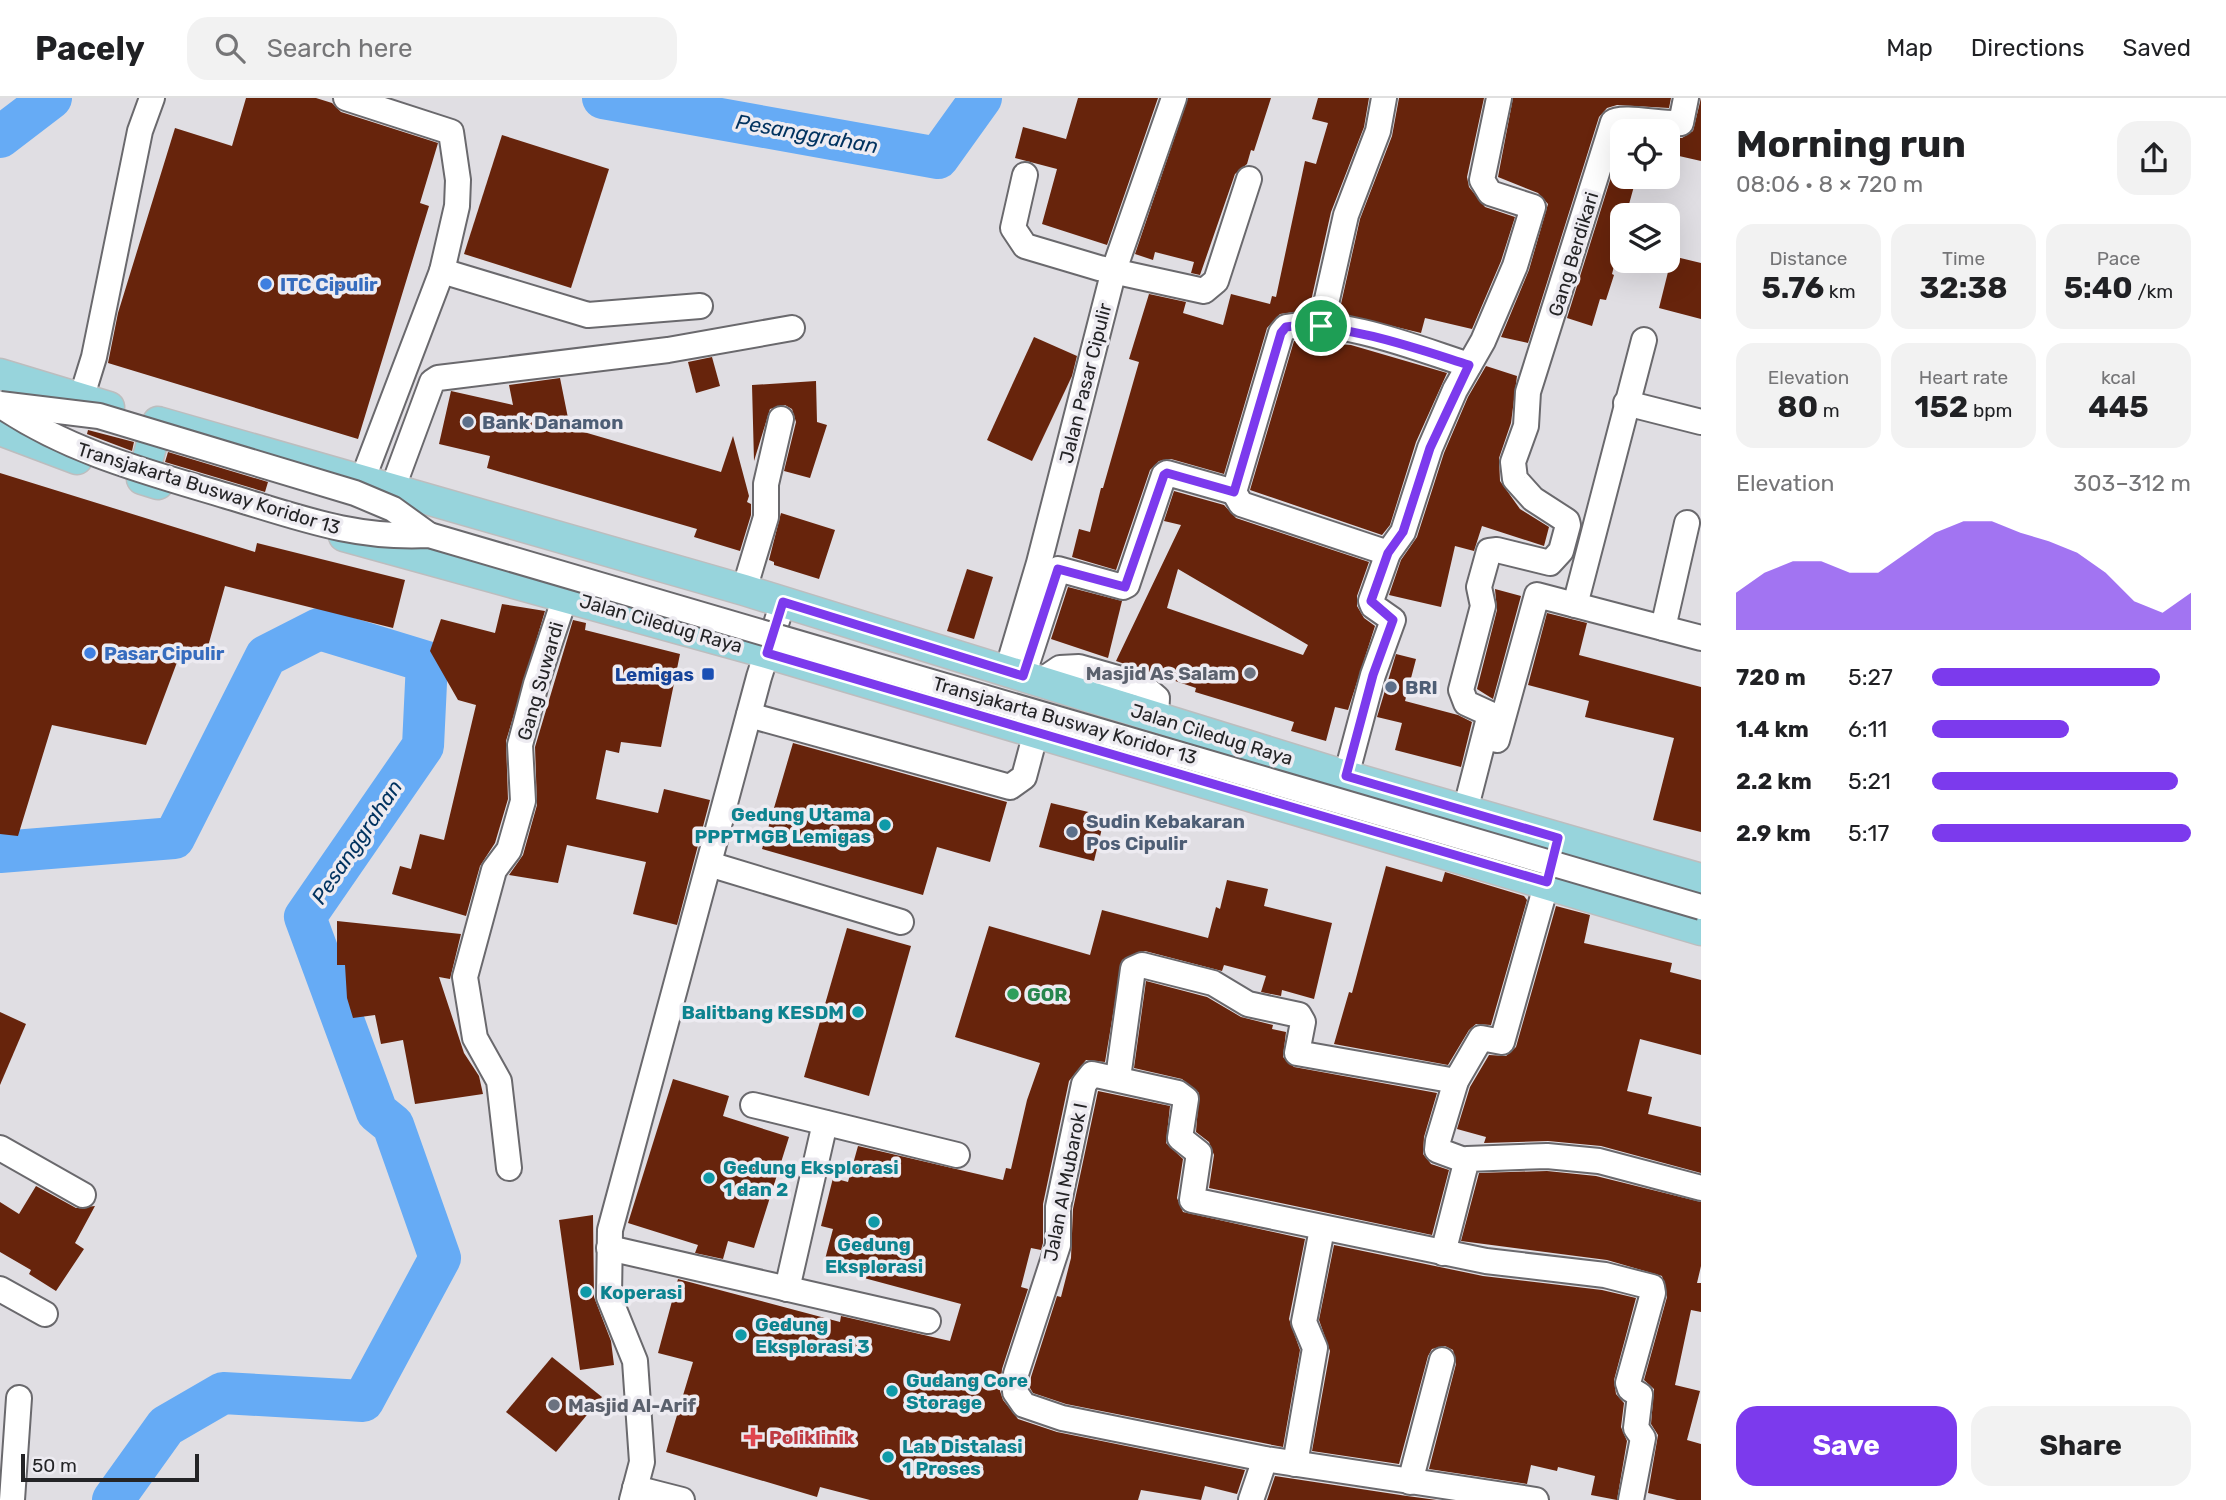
<!DOCTYPE html>
<meta charset="utf-8">
<style>
body{margin:0;font-family:Rubik,sans-serif;background:#f2f2f2;color:#202124;height:100vh;display:flex;flex-direction:column;font-size:26px;white-space:nowrap}
*{box-sizing:border-box;margin:0}
p{font-size:23px;color:#757577}
.icon{flex:none;width:38px;height:38px;fill:none;stroke:currentColor;stroke-width:2;stroke-linecap:round;stroke-linejoin:round}
.map{position:relative;flex:1;overflow:hidden}
.sheet{display:flex;flex-direction:column;background:#fff;width:525px}
.sheet>*{flex:none}
.controls{position:absolute;left:1610px;top:21px;display:grid;gap:14px}
.controls a{display:grid;place-items:center;width:70px;height:70px;border-radius:14px;background:#fff;box-shadow:0 7px 28px #0002;font-size:35px}
.scale{position:absolute;left:21px;bottom:18px;width:178px;box-sizing:border-box;padding-left:7px;border:4px solid #242426;border-top:0;font-size:19px;line-height:24px;white-space:nowrap;color:#242426;-webkit-text-stroke:5px #edebf1;paint-order:stroke}
.pin{position:absolute;display:grid;place-items:center;width:60px;height:60px;color:#fff;margin:-30px;border:4px solid #fff;border-radius:50%;box-shadow:0 2px 7px #0007}
.round{display:grid;place-items:center;flex:none;width:74px;height:74px;border-radius:21px;background:#f2f2f2}
.head{display:flex;align-items:center;justify-content:space-between;height:119px;padding:0 35px}
h1{font-size:38px;font-weight:700;line-height:52px}
.metrics{display:grid;grid-template-columns:repeat(3,1fr);gap:10px;height:119px;padding:7px 35px}
.metrics div{display:grid;align-content:center;border-radius:18px;background:#f2f2f2;text-align:center}
.metrics b{font-size:30px;font-weight:700}
.metrics small{font-size:19px;font-weight:400}
.metrics p{font-size:19px}
.chart{height:196px;padding:14px 35px}
.chart p{display:flex;justify-content:space-between}
.chart svg{width:100%;height:126px;margin-top:7px;fill:#7c3aed;opacity:.7}
.action{display:flex;gap:14px;margin-top:auto;padding:14px 35px}
.action a{flex:1;height:80px;border-radius:21px;background:#7c3aed;color:#fff;font-size:28px;font-weight:700;line-height:80px;text-align:center}
.action a+a{background:#f2f2f2;color:#202124}
ul{padding:0 35px;list-style:none;font-size:23px}
li{display:grid;grid-template-columns:112px 84px 1fr;align-items:center;height:52px}
li i{height:18px;border-radius:9px;background:#7c3aed}
header{display:flex;align-items:center;gap:42px;box-sizing:border-box;height:98px;padding:0 35px;background:#fff;border-bottom:2px solid #e0e0e0}
header strong{font-size:33px}
nav{display:flex;gap:38px;margin-inline-start:auto;font-size:24px}
.search{width:490px;height:63px;background:#f2f2f2;display:flex;align-items:center;gap:18px;box-sizing:border-box;padding:0 24px;border-radius:21px;color:#757577;font-size:26px}
main{display:flex;flex:1;min-height:0}
.map>svg:first-child{display:block}
.lines{fill:none;stroke-linecap:round;stroke-linejoin:round}
.river{stroke:#66abf5;stroke-width:42}
.building{fill:#67240c;fill-rule:evenodd}
.minor-casing{stroke:#6a696d;stroke-width:28}
.major-casing{stroke:#bdbdbe;stroke-width:33}
.minor{stroke:#fff;stroke-width:24}
.major{stroke:#97d4dc;stroke-width:30}
.minor-bridge-casing{stroke:#6a696d;stroke-width:28;stroke-linecap:butt}
.minor-bridge{stroke:#fff;stroke-width:24}
.route-casing{stroke:#fff;stroke-width:14}
.route{stroke:#7c3aed;stroke-width:9}
.shop-dot{fill:#3f7fe0;stroke:#edebf1;stroke-width:2.5}
.service-dot{fill:#5c6f8a;stroke:#edebf1;stroke-width:2.5}
.worship-dot{fill:#6b7280;stroke:#edebf1;stroke-width:2.5}
.transit-dot{fill:#1a4fb4;stroke:#edebf1;stroke-width:2.5}
.culture-dot{fill:#0f9aa8;stroke:#edebf1;stroke-width:2.5}
.leisure-dot{fill:#2e9e5b;stroke:#edebf1;stroke-width:2.5}
.health-dot{fill:#e0444e;stroke:#edebf1;stroke-width:2.5}
.labels{text-anchor:middle;stroke-width:7;stroke-linejoin:round;paint-order:stroke}
.street-label{font-size:19px;fill:#242426;stroke:#edebf1}
.shop-label{font-size:19px;font-weight:bold;fill:#366cbe;stroke:#edebf1;text-anchor:start}
.service-label{font-size:19px;font-weight:bold;fill:#4e5e75;stroke:#edebf1;text-anchor:start}
.worship-label{font-size:19px;font-weight:bold;fill:#5b616d;stroke:#edebf1;text-anchor:end}
.transit-label{font-size:19px;font-weight:bold;fill:#164399;stroke:#edebf1;text-anchor:end}
.culture-label{font-size:19px;font-weight:bold;fill:#0d838f;stroke:#edebf1;text-anchor:start}
.leisure-label{font-size:19px;font-weight:bold;fill:#27864d;stroke:#edebf1;text-anchor:start}
.health-label{font-size:19px;font-weight:bold;fill:#be3a42;stroke:#edebf1;text-anchor:start}
.water-label{font-size:21px;font-style:italic;fill:#00325f;stroke:#edebf1}
</style>
<header>
<strong>Pacely</strong>
<div class="search"><svg class="icon" aria-label="search" viewBox="0 0 24 24"><circle cx="10" cy="10" r="6"/><path d="M15 15l6 6"/></svg>Search here</div>
<nav><a>Map</a><a>Directions</a><a>Saved</a></nav>
</header>
<main>
<div class="map">
<svg width="1701" height="1402" viewBox="0 0 1701 1402">
<rect width="100%" height="100%" fill="#e0dee3"/>
<g class="lines">
<g class="river">
<path d="M603 0 938 60 981 0"/>
<path d="M0 39 51 0"/>
<path d="M0 754 174 740 266 558 319 531 427 564 423 648 305 819 377 1014 393 1027 440 1160 363 1303 223 1295 166 1328 113 1402"/>
</g>
</g>
<g class="building">
<path d="M246 0H316L332 5 341 14 438 45 420 105 429 108 358 341 108 265 118 215 175 30 232 48Z"/>
<path d="M1078 0H1158L1107 147 1042 126 1057 71 1015 60 1023 29 1066 41Z"/>
<path d="M1188 0H1271L1254 53 1251 52 1247 66 1235 76 1200 177 1191 175 1194 164 1155 154 1153 162 1135 156Z"/>
<path d="M1318 0H1369L1364 29 1331 114 1309 212 1280 216 1267 230 1224 376 1171 361 1159 363 1150 372 1116 472 1072 459 1079 431 1090 434 1101 390H1103L1139 264 1129 261 1149 196 1186 204 1183 215 1223 227 1231 196 1270 206 1272 198 1276 199 1305 63 1316 66 1328 25 1312 21Z"/>
<path d="M1399 0H1484L1467 79 1469 89 1485 109 1515 119 1501 163 1472 231 1425 220 1421 235 1339 215 1360 121 1392 38Z"/>
<path d="M1513 0H1671L1669 10 1617 7 1607 10 1599 19 1528 245 1501 239 1529 172 1548 106 1538 95 1498 79Z"/>
<path d="M1701 0V63L1679 58 1680 54 1668 51V40H1682L1693 33Z"/>
<path d="M502 37 609 71 571 190 464 156Z"/>
<path d="M1622 44V79L1636 81 1626 117H1622V130L1612 163 1615 164 1612 176 1614 177 1606 202 1600 201 1592 228 1567 220Z"/>
<path d="M1672 158 1701 165V221L1659 210Z"/>
<path d="M1034 239 1077 258 1072 278 1032 363 987 342Z"/>
<path d="M1294 243 1351 247 1447 275 1416 344 1390 427 1382 437 1250 392Z"/>
<path d="M712 259 720 288 696 295 688 264Z"/>
<path d="M1486 268 1517 278 1511 325 1499 360 1500 383 1520 411 1549 429 1544 448 1482 428 1474 453 1455 448 1441 509 1389 497 1401 462 1417 439 1444 355 1468 299Z"/>
<path d="M560 280 570 330 721 374 733 338 749 398 747 404 751 406V417L740 453 694 439 697 431 487 370 490 358 439 346 451 293 513 307 509 287Z"/>
<path d="M816 283 817 324 827 327 810 380 784 373 796 324 792 311 785 307 770 311 754 363 752 287Z"/>
<path d="M88 332 134 344 132 353 87 336Z"/>
<path d="M168 354 268 384 265 394 165 364Z"/>
<path d="M0 375 255 454 257 445 405 482 393 530 225 488 205 559 182 551 146 647 52 627 18 738 0 736Z"/>
<path d="M1174 393 1224 407 1236 420 1369 464 1357 498V508L1364 520 1375 528 1348 612 1335 609 1326 643 1291 633 1294 624 1195 594 1196 590 1116 563 1181 427 1164 423ZM1178 471 1308 547 1303 557 1167 510Z"/>
<path d="M781 415 835 432 819 481 774 467V464L769 462Z"/>
<path d="M967 471 993 479 974 541 947 533Z"/>
<path d="M1068 489 1122 503 1108 560 1051 541Z"/>
<path d="M1495 491 1521 498 1493 601 1477 591 1497 512Z"/>
<path d="M502 506 545 513 506 643 508 701 495 745 480 768 466 818 392 796 400 768 411 771 420 736 444 742 476 607 458 602 430 553 441 521 495 535Z"/>
<path d="M1547 515 1587 525 1579 557 1701 589V734L1653 722 1674 640 1585 619 1589 603 1528 587Z"/>
<path d="M573 522 586 525 585 532 680 556 661 649 621 644 619 655 606 652 596 701 658 715 664 691 710 702 677 827 633 816 646 764 567 747 558 785 509 777 523 757 537 707 535 649Z"/>
<path d="M1396 556 1416 561 1405 603 1458 617 1472 624 1461 669 1395 652 1402 625 1377 619Z"/>
<path d="M793 645 1007 704 990 764 937 749 923 797 762 751Z"/>
<path d="M1051 705 1105 718 1094 763 1039 749Z"/>
<path d="M1386 768 1442 784 1445 774 1524 798 1527 802 1491 927 1476 926 1469 932 1448 967 1334 946 1349 894 1352 895Z"/>
<path d="M1227 782 1268 791 1264 808 1332 825 1314 901 1282 892 1281 898 1261 894 1266 878 1224 867 1222 873 1145 853 1122 862 1105 964 1086 962 1069 983 1043 1106V1145L1041 1152 1031 1150 1021 1189 1028 1191 1002 1271 1000 1293 1003 1302 1018 1321 1057 1334 1245 1372 1237 1396 1205 1388 1201 1402 1141 1392 1138 1402H870L820 1389 817 1399 666 1354 693 1264 658 1255 678 1181 840 1224 841 1218 950 1243 961 1206 823 1169 833 1131 821 1128 833 1080 848 1084 858 1048 1003 1082 1006 1070 1011 1071 1027 1002 1040 965 955 939 989 828 1090 857 1102 812 1208 840 1216 809 1220 811Z"/>
<path d="M1556 808 1590 817 1584 845 1672 865 1670 874 1701 882V957L1640 941 1627 993 1652 999 1648 1016 1701 1029V1075L1601 1048 1548 1043 1484 1045 1486 1039 1457 1031 1470 989 1489 957 1506 958 1516 949Z"/>
<path d="M337 823 461 836 450 881 439 879 464 955 479 978 483 996 415 1006 403 942 381 946 375 917 353 920 347 900 345 867H337Z"/>
<path d="M847 830 911 848 869 998 804 979Z"/>
<path d="M1146 883 1207 899 1241 919 1273 927 1272 931 1286 934 1283 959 1294 969 1437 995 1424 1039 1423 1056 1431 1066 1449 1072 1432 1137 1209 1090 1214 1057 1209 1044 1196 1034 1199 995 1182 981 1134 970Z"/>
<path d="M0 914 26 926 0 987Z"/>
<path d="M673 981 729 998 723 1018 789 1039 754 1150 728 1143 723 1161 695 1155 698 1147 628 1125Z"/>
<path d="M1098 993 1170 1008 1166 1045 1183 1061 1177 1100 1183 1114 1305 1141 1289 1221 1300 1252 1283 1349 1066 1306 1033 1295 1030 1290 1031 1279 1057 1198 1061 1199 1071 1160 1073 1111Z"/>
<path d="M1547 1073 1596 1078 1701 1104V1168L1697 1185H1701V1214L1691 1212 1675 1287 1700 1293 1687 1342 1701 1346V1402H1677L1648 1395 1658 1337 1651 1326 1654 1291 1644 1282 1667 1199 1662 1178 1607 1162 1461 1143 1479 1075Z"/>
<path d="M36 1088 76 1110 95 1108 75 1145 84 1151 56 1193 29 1176 31 1172 0 1154V1104L19 1116Z"/>
<path d="M593 1117 594 1199 611 1243 614 1267 580 1272 559 1122Z"/>
<path d="M1334 1147 1483 1178 1602 1192 1636 1200 1614 1282 1616 1296 1624 1305 1621 1329 1627 1343 1617 1402 1591 1397 1595 1378 1558 1369 1557 1373 1531 1367 1527 1386 1429 1371 1456 1266 1453 1252 1445 1248 1432 1251 1428 1258 1399 1366 1312 1353 1330 1253 1319 1222Z"/>
<path d="M552 1259 602 1299 556 1354 506 1314Z"/>
<path d="M1275 1378 1407 1398 1437 1402H1267Z"/>
</g>
<g class="lines">
<defs>
<g id="minor">
<path d="M346 0 451 34 458 82 457 108 442 173"/>
<path d="M1025 77 1013 130 1025 148 1099 170 1204 193 1216 183 1249 81"/>
<path d="M1321 228 1346 117 1378 33 1384 0"/>
<path d="M81 301 94 259 140 33 152 0"/>
<path d="M1626 305 1701 324"/>
<path d="M362 383 442 173 588 217 700 208"/>
<path d="M392 392 432 284 438 280 668 252 792 230"/>
<path d="M1388 455 1241 406 1234 394 1281 235 1286 229C1341 219 1416 250 1469 267"/>
<path d="M744 492 766 419V386L781 321"/>
<path d="M1575 507 1644 242"/>
<path d="M1663 530 1701 540"/>
<path d="M1007 573 1039 465 1114 172 1174 0"/>
<path d="M1023 578 1058 471 1123 489 1127 487 1164 377 1167 375 1234 394"/>
<path d="M1041 583 1060 570 1079 569 1142 587 1157 600 1156 618"/>
<path d="M749 617 1010 689 1024 679 1036 634"/>
<path d="M1497 642 1537 497 1663 530 1687 425"/>
<path d="M1346 678 1373 577 1393 522 1373 508 1371 503 1388 455 1403 434 1430 350 1455 292 1483 243 1515 168 1533 109 1490 95 1482 82 1499 0"/>
<path d="M1465 713 1490 616 1466 605 1461 592 1483 508 1479 489 1489 453 1497 452 1550 465 1561 453 1568 427 1567 423 1533 401 1515 381 1513 364 1526 328 1528 294 1613 24C1622 17 1665 27 1681 25L1686 0"/>
<path d="M709 766 901 824"/>
<path d="M1118 980 1133 871 1142 867 1213 885 1248 906 1299 917 1303 924 1297 955 1456 983"/>
<path d="M753 1007 957 1057"/>
<path d="M0 1050 83 1097"/>
<path d="M1464 1062 1437 1052 1438 1043 1456 983 1481 940 1502 944 1547 784"/>
<path d="M509 1070 499 983 475 940 465 879 494 772 509 752 523 703 520 647 536 586 565 499"/>
<path d="M609 1150 928 1223"/>
<path d="M1443 1155 1467 1061 1547 1058 1599 1063 1701 1090"/>
<path d="M0 1191 45 1216"/>
<path d="M787 1191 825 1025"/>
<path d="M1295 1366 1315 1250 1304 1224 1322 1131"/>
<path d="M1410 1384 1442 1262"/>
<path d="M635 1390 682 1402"/>
<path d="M12 1402 19 1300"/>
<path d="M632 1402 642 1364 635 1263 609 1199 610 1132 759 579 783 504"/>
<path d="M1251 1402 1265 1361"/>
<path d="M1536 1402 1265 1361 1062 1320 1024 1307 1015 1294 1016 1276 1058 1147V1109L1084 986 1092 976 1178 995 1186 1001 1180 1040 1199 1055 1192 1102 1486 1163 1605 1177 1652 1189 1653 1195 1628 1285 1630 1291 1640 1297 1636 1330 1643 1340 1631 1402"/>
</g>
<g id="major">
<path d="M0 276 109 309"/>
<path d="M0 332 77 361"/>
<path d="M158 386 142 381 158 324 744 492 1346 678 1701 781"/>
<path d="M344 438 767 555 1701 832"/>
</g>
</defs>
<use href="#minor" class="minor-casing"/>
<use href="#major" class="major-casing"/>
<use href="#minor" class="minor"/>
<use href="#major" class="major"/>
<defs>
<g id="minor-bridge">
<path d="M0 306 99 318 355 395 393 411 429 437"/>
<path d="M0 307C69 354 147 374 227 398 298 419 353 441 429 437L1701 809"/>
</g>
</defs>
<use href="#minor-bridge" class="minor-bridge-casing"/>
<use href="#minor-bridge" class="minor-bridge"/>
</g>
<g class="lines">
<defs>
<path id="route" d="M1294 228C1354 228 1412 249 1469 267L1430 350 1403 434 1388 455 1371 503 1393 522 1373 577 1346 678 1558 740 1547 784 767 555 783 504 1023 578 1058 471 1125 489 1164 377 1167 375 1234 394 1281 235 1286 229Z"/>
</defs>
<use href="#route" class="route-casing"/>
<use href="#route" class="route"/>
</g>
<g class="shop-dot">
<circle cx="266" cy="186" r="7"/>
<circle cx="90" cy="555" r="7"/>
</g>
<g class="service-dot">
<circle cx="468" cy="324" r="7"/>
<circle cx="1391" cy="589" r="7"/>
<circle cx="1072" cy="734" r="7"/>
</g>
<g class="worship-dot">
<circle cx="1250" cy="575" r="7"/>
<circle cx="554" cy="1307" r="7"/>
</g>
<rect class="transit-dot" x="701" y="569" width="14" height="14" rx="3.5"/>
<g class="culture-dot">
<circle cx="885" cy="727" r="7"/>
<circle cx="858" cy="914" r="7"/>
<circle cx="709" cy="1080" r="7"/>
<circle cx="874" cy="1124" r="7"/>
<circle cx="586" cy="1194" r="7"/>
<circle cx="741" cy="1237" r="7"/>
<circle cx="892" cy="1293" r="7"/>
<circle cx="888" cy="1359" r="7"/>
</g>
<circle class="leisure-dot" cx="1013" cy="896" r="7"/>
<path class="health-dot" d="M749.5 1328.5h7v7h7v7h-7v7h-7v-7h-7v-7h7z"/>
<g class="labels">
<g class="street-label">
<text transform="translate(1573 156) rotate(-73)" y="7">Gang Berdikari</text>
<text transform="translate(1085 285) rotate(-76)" y="7">Jalan Pasar Cipulir</text>
<text transform="translate(209 390) rotate(17)" y="7">Transjakarta Busway Koridor 13</text>
<text transform="translate(661 525) rotate(16)" y="7">Jalan Ciledug Raya</text>
<text transform="translate(540 583) rotate(-74)" y="7">Gang Suwardi</text>
<text transform="translate(1065 622) rotate(16)" y="7">Transjakarta Busway Koridor 13</text>
<text transform="translate(1212 636) rotate(17)" y="7">Jalan Ciledug Raya</text>
<text transform="translate(1065 1084) rotate(-79)" y="7">Jalan Al Mubarok I</text>
</g>
<g class="shop-label">
<text x="280" y="193">ITC Cipulir</text>
<text x="104" y="562">Pasar Cipulir</text>
</g>
<g class="service-label">
<text x="482" y="331">Bank Danamon</text>
<text x="1405" y="596">BRI</text>
<text x="1086" y="730">Sudin Kebakaran<tspan x="1086" dy="22">Pos Cipulir</tspan></text>
</g>
<g class="worship-label">
<text x="1236" y="582">Masjid As Salam</text>
<text x="568" y="1314" text-anchor="start">Masjid Al-Arif</text>
</g>
<g class="transit-label">
<text x="694" y="583">Lemigas</text>
</g>
<g class="culture-label">
<text x="871" y="723" text-anchor="end">Gedung Utama<tspan x="871" dy="22">PPPTMGB Lemigas</tspan></text>
<text x="844" y="921" text-anchor="end">Balitbang KESDM</text>
<text x="723" y="1076">Gedung Eksplorasi<tspan x="723" dy="22">1 dan 2</tspan></text>
<text x="874" y="1153" text-anchor="middle">Gedung<tspan x="874" dy="22">Eksplorasi</tspan></text>
<text x="600" y="1201">Koperasi</text>
<text x="755" y="1233">Gedung<tspan x="755" dy="22">Eksplorasi 3</tspan></text>
<text x="906" y="1289">Gudang Core<tspan x="906" dy="22">Storage</tspan></text>
<text x="902" y="1355">Lab Distalasi<tspan x="902" dy="22">1 Proses</tspan></text>
</g>
<g class="leisure-label">
<text x="1027" y="903">GOR</text>
</g>
<g class="health-label">
<text x="769" y="1346">Poliklinik</text>
</g>
<g class="water-label">
<text transform="translate(807 36) rotate(10)" y="7">Pesanggrahan</text>
<text transform="translate(357 744) rotate(-56)" y="7">Pesanggrahan</text>
</g>
</g>
</svg>
<div class="controls">
<a><svg class="icon" aria-label="locate" viewBox="0 0 24 24"><circle cx="12" cy="12" r="6"/><path d="M12 2v4M12 18v4M2 12h4M18 12h4"/></svg></a>
<a><svg class="icon" aria-label="layers" viewBox="0 0 24 24"><path d="M12 4l9 5-9 5-9-5zM3 14l9 5 9-5"/></svg></a>
</div>
<div class="scale">50 m</div>
<div class="pin" style="left:1321px;top:228px;background:#1e9e55"><svg class="icon" aria-label="arrive" viewBox="0 0 24 24"><path d="M6 21V4h12l-3 4 3 4H6"/></svg></div>
</div>
<section class="sheet">
<div class="head"><div><h1>Morning run</h1><p>08:06 · 8 × 720 m</p></div><a class="round"><svg class="icon" aria-label="share" viewBox="0 0 24 24"><path d="M12 15V3M7 8l5-5 5 5M5 13v7h14v-7"/></svg></a></div>
<div class="metrics">
<div><p>Distance</p><b>5.76<small> km</small></b></div>
<div><p>Time</p><b>32:38</b></div>
<div><p>Pace</p><b>5:40<small> /km</small></b></div>
</div>
<div class="metrics">
<div><p>Elevation</p><b>80<small> m</small></b></div>
<div><p>Heart rate</p><b>152<small> bpm</small></b></div>
<div><p>kcal</p><b>445</b></div>
</div>
<div class="chart"><p><span>Elevation</span>303–312 m</p>
<svg viewBox="0 0 160 44" preserveAspectRatio="none"><path d="M0 44V31L10 24L20 20L30 20L40 24L50 24L60 17L70 10L80 6L90 6L100 10L110 13L120 17L130 24L140 34L150 38L160 31V44z"/></svg>
</div>
<ul>
<li><b>720 m</b>5:27<i style="width:88%"></i></li>
<li><b>1.4 km</b>6:11<i style="width:53%"></i></li>
<li><b>2.2 km</b>5:21<i style="width:95%"></i></li>
<li><b>2.9 km</b>5:17<i style="width:100%"></i></li>
</ul>
<div class="action"><a>Save</a><a>Share</a></div>
</section>
</main>
